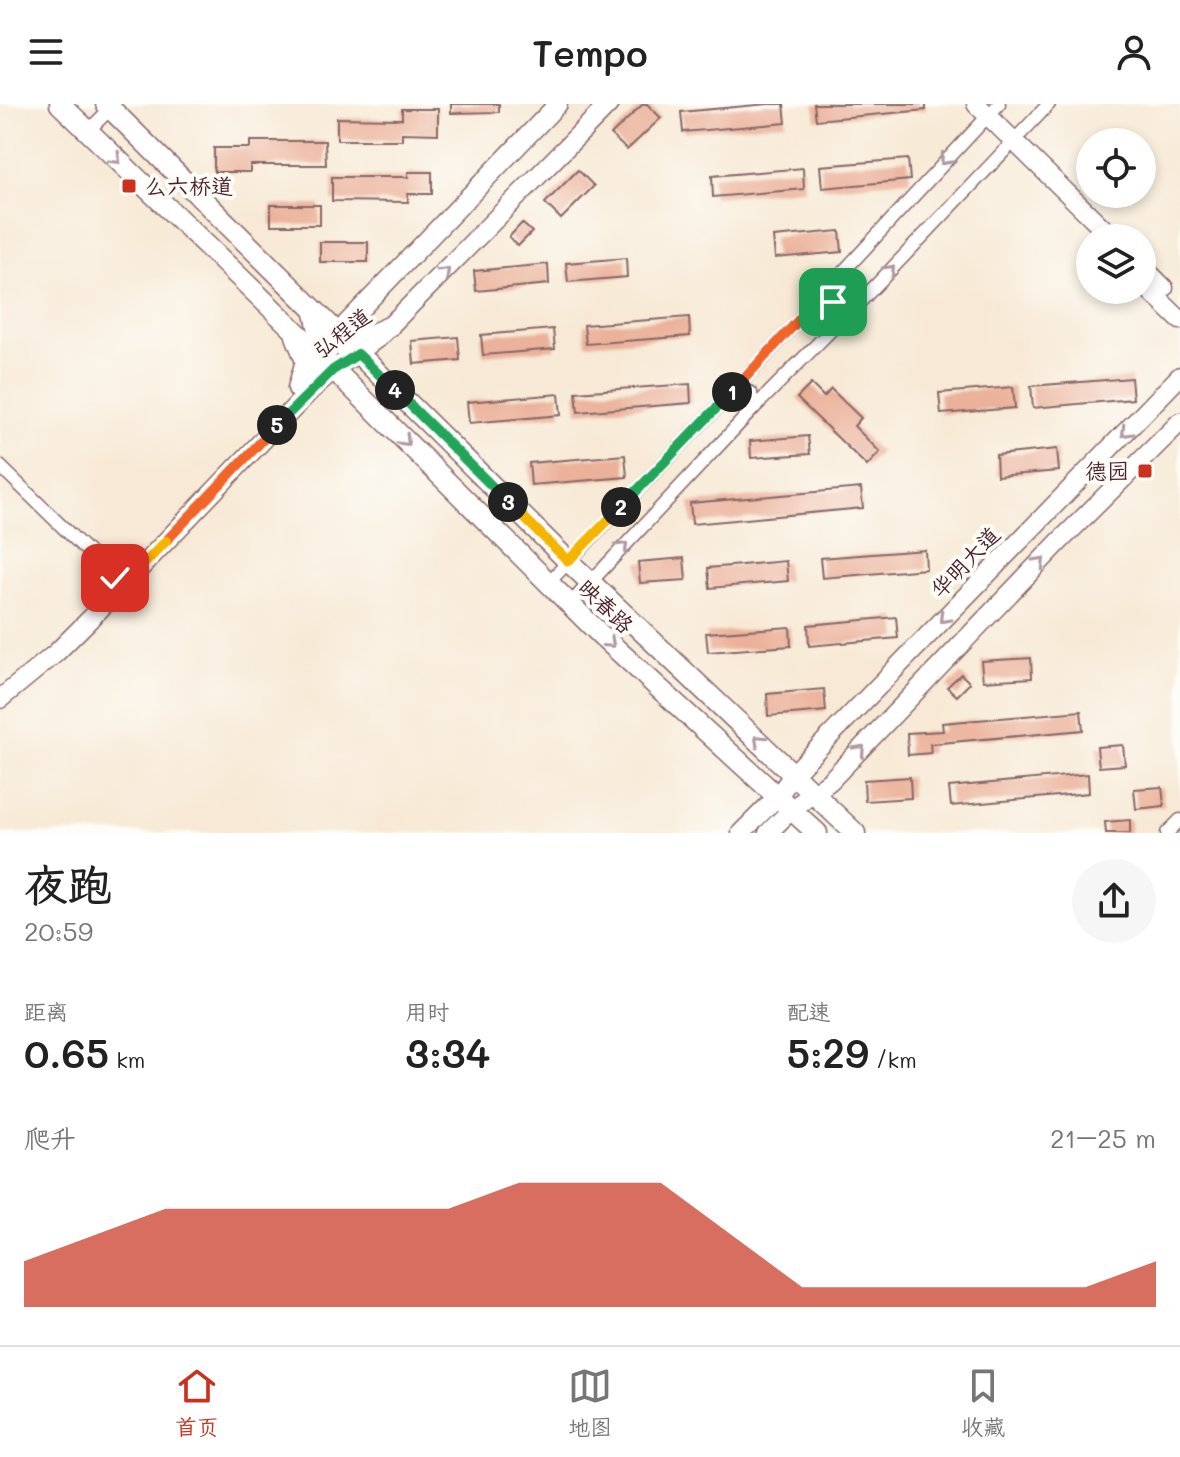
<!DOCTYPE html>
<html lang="zh">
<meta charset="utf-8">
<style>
body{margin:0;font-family:Mali,"LXGW WenKai TC",sans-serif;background:#f6f6f6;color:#222;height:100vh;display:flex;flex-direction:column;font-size:30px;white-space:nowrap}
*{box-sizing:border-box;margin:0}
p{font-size:26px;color:#767676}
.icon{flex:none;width:44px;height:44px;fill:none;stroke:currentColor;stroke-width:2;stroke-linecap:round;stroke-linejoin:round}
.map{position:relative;height:729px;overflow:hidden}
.drawer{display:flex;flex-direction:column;background:#fff;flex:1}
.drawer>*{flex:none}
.tools{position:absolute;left:1076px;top:24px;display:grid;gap:16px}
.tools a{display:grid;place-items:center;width:80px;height:80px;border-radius:50%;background:#fff;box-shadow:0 4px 12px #0003;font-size:40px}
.pin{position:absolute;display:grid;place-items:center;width:68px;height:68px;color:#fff;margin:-34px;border-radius:16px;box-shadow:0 4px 12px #0006}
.km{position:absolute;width:40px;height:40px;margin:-20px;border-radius:50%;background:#222;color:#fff;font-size:22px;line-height:40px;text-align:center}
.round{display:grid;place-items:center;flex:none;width:84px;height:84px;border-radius:42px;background:#f6f6f6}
.summary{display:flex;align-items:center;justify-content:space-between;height:136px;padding:0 24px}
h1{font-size:44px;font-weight:600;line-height:60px}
.metrics{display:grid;grid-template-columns:repeat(3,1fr);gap:12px;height:136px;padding:8px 24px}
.metrics div{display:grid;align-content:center}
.metrics b{font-size:40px;font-weight:600}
.metrics small{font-size:22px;font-weight:400}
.metrics p{font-size:22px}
.chart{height:224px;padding:16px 24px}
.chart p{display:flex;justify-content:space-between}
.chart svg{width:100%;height:144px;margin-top:8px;fill:#c8321e;opacity:.7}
header{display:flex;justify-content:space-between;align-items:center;height:104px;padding:0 24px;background:#fff;font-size:36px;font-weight:600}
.tab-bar{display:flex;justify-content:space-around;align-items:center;height:112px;border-top:2px solid #e0e0e0;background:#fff;font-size:22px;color:#767676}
.tab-bar a{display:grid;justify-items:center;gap:4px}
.tab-bar .on{color:#c8321e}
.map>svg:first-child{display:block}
.building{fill:#ebb19a}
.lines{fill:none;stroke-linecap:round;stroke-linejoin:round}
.street-casing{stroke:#876666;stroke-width:15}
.secondary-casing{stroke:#876666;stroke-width:21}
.primary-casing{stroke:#876666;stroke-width:23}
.street{stroke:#fff;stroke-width:12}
.secondary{stroke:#fff;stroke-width:18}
.primary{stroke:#fff;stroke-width:20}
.oneway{stroke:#ae9aa0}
.split-1-casing{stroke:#fff;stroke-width:16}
.split-2-casing{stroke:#fff;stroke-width:16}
.split-3-casing{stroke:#fff;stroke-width:16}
.split-4-casing{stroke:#fff;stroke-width:16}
.split-5-casing{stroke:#fff;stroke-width:16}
.split-6-casing{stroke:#fff;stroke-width:16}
.split-7-casing{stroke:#fff;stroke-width:16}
.split-1{stroke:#f0652b;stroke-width:10}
.split-2{stroke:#22a559;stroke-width:10}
.split-3{stroke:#f5b400;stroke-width:10}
.split-4{stroke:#22a559;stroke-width:10}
.split-5{stroke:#22a559;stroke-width:10}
.split-6{stroke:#f0652b;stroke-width:10}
.split-7{stroke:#f5b400;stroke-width:10}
.poi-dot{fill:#c8321e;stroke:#fdfcf7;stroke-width:3}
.labels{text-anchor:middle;stroke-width:8;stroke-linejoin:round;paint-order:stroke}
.poi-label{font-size:22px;fill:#4a1f2b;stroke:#fdfcf7;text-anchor:start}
.street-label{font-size:22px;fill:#4a1f2b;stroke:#fdfcf7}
</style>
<header><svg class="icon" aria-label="menu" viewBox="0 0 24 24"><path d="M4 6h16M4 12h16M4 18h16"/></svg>Tempo<svg class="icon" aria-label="person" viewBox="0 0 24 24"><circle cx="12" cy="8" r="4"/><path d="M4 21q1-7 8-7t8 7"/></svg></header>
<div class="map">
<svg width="1180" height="729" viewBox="0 0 1180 729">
<rect width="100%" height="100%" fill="#fdfcf7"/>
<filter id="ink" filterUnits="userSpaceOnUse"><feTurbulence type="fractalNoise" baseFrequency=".0125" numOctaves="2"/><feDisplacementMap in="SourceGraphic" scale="16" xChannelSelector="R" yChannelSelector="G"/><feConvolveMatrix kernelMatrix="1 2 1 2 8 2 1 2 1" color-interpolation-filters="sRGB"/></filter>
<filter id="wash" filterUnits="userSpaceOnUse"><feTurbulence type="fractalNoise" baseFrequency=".006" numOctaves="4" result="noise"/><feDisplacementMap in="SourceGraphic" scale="32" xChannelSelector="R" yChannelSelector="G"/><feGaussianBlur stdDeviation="1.8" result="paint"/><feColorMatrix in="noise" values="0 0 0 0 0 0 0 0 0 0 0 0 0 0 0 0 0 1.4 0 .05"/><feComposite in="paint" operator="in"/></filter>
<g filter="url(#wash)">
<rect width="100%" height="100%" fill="#f7e9d5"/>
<g id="blocks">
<g class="building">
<path d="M451 0H499V8L451 9Z"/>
<path d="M643 0H647L661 14 627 46 611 31Z"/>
<path d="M768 0H784L786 19 683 28 681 8Z"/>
<path d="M814 0H926V6L816 16Z"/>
<path d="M402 5H438V30L402 29V36H337V14L402 15Z"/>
<path d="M250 37H325L326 61H250V68H214V44H250Z"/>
<path d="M908 55 910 76 822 84 820 62Z"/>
<path d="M803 64 804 85 713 93 712 72Z"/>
<path d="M578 66 594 82 561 115 545 99Z"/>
<path d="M408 68H432V90H408V98L332 97V73H408Z"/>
<rect x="271" y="101" width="49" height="20"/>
<path d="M522 119 532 128 518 142 509 133Z"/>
<path d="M840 127 842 148 775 154 773 133Z"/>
<rect x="320" y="138" width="48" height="20"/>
<path d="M626 154 627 173 568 178 566 159Z"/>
<path d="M548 160 549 180 476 187 474 167Z"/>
<path d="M689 213 690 232 586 240 584 221Z"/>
<path d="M553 225 555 245 483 251 481 231Z"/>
<path d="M458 233 460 256 414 260 412 237Z"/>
<path d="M1131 274 1133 295 1033 304 1031 282Z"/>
<path d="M690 280 691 299 578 308 576 288Z"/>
<path d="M811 280 824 293 831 285 861 314 854 322 880 348 867 362 797 294Z"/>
<path d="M1013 283 1015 304 941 310 939 289Z"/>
<path d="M559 290 561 311 469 319 467 298Z"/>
<path d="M808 332 810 350 751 354 750 337Z"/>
<path d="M1057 345 1059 367 997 372 996 351Z"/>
<path d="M625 351 627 373 531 381 529 359Z"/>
<path d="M861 384 863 404 692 420 690 399Z"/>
<path d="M925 446 926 465 822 474 820 454Z"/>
<path d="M684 454 686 476 640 479 638 458Z"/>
<path d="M786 457 788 477 710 484 708 464Z"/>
<path d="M896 513 898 534 809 542 808 521Z"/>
<path d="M790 523 791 542 708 548 706 529Z"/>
<path d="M1031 554 1032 574 983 577 981 557Z"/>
<path d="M961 570 970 579 957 592 947 583Z"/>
<path d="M824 585 826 607 768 612 767 590Z"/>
<path d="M1081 607 1083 626 930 640 931 649 908 651 907 629 943 627 942 619Z"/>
<path d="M1123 641 1125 661 1099 663 1097 643Z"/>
<path d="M1088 670 1089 689 951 702 949 683Z"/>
<path d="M910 673 911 694 865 697 864 676Z"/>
<path d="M1162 683 1164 702 1136 705 1134 685Z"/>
<path d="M1130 716V729H1106L1105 718Z"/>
</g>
</g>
</g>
<g filter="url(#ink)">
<use href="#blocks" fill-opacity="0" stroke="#876666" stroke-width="2"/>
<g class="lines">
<defs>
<g id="street">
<path d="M999 0 830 182 833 198 846 204 859 199 1049 0"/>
<path d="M88 27 113 2"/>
<path d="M737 283 830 182"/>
<path d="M753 305 855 202"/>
<path d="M0 362 123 482"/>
<path d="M548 479 737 283 751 289 753 305 570 500"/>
<path d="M1167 729 1180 716"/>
</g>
<g id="secondary">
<path d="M976 0 1113 134"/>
<path d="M1142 162 1164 184"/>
<path d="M1142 179 1180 216"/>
<path d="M313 205 319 231 317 261"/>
<path d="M298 283 323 255 347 219 558 0"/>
<path d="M0 595 56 549 123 482 311 286 333 266 378 234 609 0"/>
<path d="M741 729 779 691 794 669 1180 272"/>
<path d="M768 729 792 705 830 677 1059 438 1180 318"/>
</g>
<g id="primary">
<path d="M60 0 290 222 601 531 817 729"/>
<path d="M106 0 568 457 855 729"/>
<path d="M296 232 306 257 298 284"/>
<path d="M337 241 363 234 389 223"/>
</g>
</defs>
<use href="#street" class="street-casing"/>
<use href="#secondary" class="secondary-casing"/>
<use href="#primary" class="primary-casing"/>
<use href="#street" class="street"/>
<use href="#secondary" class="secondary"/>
<use href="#primary" class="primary"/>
</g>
<defs><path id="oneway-chevron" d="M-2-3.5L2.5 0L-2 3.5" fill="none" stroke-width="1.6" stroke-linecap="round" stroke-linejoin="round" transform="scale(2)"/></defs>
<g class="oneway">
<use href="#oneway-chevron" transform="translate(116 55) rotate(45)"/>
<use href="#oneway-chevron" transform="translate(945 56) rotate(133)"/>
<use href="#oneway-chevron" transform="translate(890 166) rotate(-46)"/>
<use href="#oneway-chevron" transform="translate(445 168) rotate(-45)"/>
<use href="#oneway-chevron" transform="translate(1126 328) rotate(134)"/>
<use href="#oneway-chevron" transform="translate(405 337) rotate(45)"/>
<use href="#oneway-chevron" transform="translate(623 443) rotate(-46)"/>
<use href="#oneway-chevron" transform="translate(1040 458) rotate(-46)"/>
<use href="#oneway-chevron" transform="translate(944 514) rotate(134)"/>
<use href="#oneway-chevron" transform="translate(610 539) rotate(42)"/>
<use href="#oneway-chevron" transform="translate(759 636) rotate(-136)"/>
<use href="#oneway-chevron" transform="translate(860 646) rotate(-46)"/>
</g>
</g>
<g class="lines" filter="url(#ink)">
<defs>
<path id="split-1" d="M732 288 830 182 833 198"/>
<path id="split-2" d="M621 403 732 288"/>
<path id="split-3" d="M508 398 568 457 621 403"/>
<path id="split-4" d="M395 286 508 398"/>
<path id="split-5" d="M277 321 333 266 358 250 395 286"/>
<path id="split-6" d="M166 437 277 321"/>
<path id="split-7" d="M115 474 123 482 166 437"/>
</defs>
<use href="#split-1" class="split-1-casing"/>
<use href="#split-2" class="split-2-casing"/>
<use href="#split-3" class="split-3-casing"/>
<use href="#split-4" class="split-4-casing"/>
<use href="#split-5" class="split-5-casing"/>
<use href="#split-6" class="split-6-casing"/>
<use href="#split-7" class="split-7-casing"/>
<use href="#split-1" class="split-1"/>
<use href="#split-2" class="split-2"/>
<use href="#split-3" class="split-3"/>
<use href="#split-4" class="split-4"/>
<use href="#split-5" class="split-5"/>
<use href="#split-6" class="split-6"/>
<use href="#split-7" class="split-7"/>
</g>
<g class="poi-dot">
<rect x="121" y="74" width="16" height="16" rx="4"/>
<rect x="1137" y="359" width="16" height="16" rx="4"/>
</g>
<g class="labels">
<g class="poi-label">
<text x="145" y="90">么六桥道</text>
<text x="1129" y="375" text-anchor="end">德园</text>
</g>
<g class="street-label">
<text transform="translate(342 229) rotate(-38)" y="8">弘程道</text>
<text transform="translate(965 458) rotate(-46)" y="8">华明大道</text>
<text transform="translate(606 502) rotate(44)" y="8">映春路</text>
</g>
</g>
</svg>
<div class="tools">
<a><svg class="icon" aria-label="locate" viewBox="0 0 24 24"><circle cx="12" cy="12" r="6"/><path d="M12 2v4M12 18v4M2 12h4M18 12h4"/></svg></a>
<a><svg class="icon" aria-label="layers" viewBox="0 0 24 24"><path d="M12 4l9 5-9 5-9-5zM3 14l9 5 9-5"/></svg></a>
</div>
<div class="pin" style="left:833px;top:198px;background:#1e9e55"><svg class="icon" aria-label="arrive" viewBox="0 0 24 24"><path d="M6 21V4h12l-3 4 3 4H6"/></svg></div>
<div class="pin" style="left:115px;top:474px;background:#d93025"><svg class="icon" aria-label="check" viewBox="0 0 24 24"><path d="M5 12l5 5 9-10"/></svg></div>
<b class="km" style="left:732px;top:288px">1</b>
<b class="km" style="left:621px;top:403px">2</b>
<b class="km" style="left:508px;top:398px">3</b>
<b class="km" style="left:395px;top:286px">4</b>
<b class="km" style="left:277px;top:321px">5</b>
</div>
<section class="drawer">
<div class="summary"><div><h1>夜跑</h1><p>20:59</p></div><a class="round"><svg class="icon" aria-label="share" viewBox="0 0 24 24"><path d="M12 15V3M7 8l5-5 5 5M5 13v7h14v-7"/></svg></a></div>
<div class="metrics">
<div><p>距离</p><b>0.65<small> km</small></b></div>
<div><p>用时</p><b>3:34</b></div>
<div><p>配速</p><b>5:29<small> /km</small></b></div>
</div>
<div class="chart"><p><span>爬升</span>21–25 m</p>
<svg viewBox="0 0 160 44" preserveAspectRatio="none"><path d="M0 44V30L10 22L20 14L30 14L40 14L50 14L60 14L70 6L80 6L90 6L100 22L110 38L120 38L130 38L140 38L150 38L160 30V44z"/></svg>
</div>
</section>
<nav class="tab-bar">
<a class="on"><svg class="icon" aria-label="home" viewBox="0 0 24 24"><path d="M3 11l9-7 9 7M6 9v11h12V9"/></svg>首页</a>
<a><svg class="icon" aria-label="map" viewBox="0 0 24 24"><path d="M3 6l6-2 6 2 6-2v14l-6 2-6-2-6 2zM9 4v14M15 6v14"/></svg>地图</a>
<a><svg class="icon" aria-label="saved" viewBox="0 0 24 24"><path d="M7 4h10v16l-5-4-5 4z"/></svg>收藏</a>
</nav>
